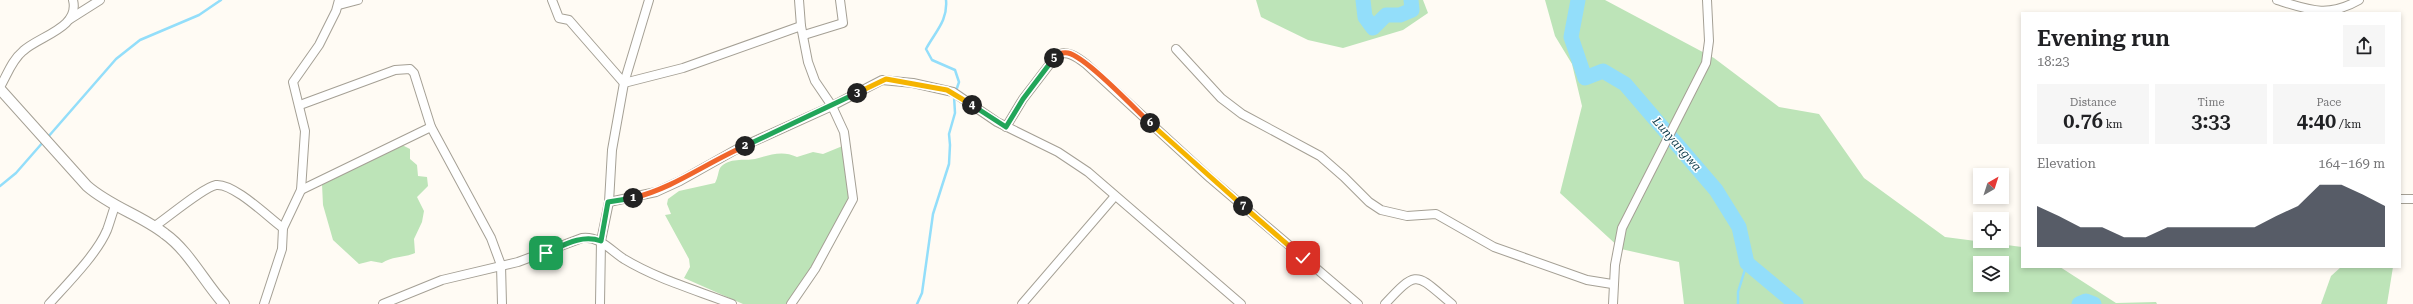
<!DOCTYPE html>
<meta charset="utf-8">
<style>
body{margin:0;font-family:"Roboto Serif",serif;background:#f6f6f6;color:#202124;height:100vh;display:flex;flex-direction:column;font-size:15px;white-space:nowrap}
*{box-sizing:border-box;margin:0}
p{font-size:13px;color:#757577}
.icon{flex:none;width:22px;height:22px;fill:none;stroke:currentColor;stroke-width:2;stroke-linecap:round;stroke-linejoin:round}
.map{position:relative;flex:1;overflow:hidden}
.drawer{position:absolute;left:2021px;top:12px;width:380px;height:256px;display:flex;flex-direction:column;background:#fff;border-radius:0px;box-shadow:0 2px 6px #0003}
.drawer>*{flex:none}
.needle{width:26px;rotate:39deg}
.tools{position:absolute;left:1973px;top:168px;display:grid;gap:8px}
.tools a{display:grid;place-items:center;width:36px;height:36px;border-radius:0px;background:#fff;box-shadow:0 2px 6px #0003;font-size:20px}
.pin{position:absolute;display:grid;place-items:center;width:34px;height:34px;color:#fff;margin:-17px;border-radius:8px;box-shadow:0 2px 6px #0006}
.km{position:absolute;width:20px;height:20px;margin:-10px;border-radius:50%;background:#222;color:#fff;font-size:11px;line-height:20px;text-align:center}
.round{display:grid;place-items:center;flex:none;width:42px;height:42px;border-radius:0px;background:#f6f6f6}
.headline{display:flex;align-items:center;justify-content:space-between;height:68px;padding:0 16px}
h1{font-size:22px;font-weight:600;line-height:30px}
.figures{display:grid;grid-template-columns:repeat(3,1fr);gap:6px;height:68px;padding:4px 16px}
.figures div{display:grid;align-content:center;border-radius:0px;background:#f6f6f6;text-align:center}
.figures b{font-size:20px;font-weight:600}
.figures small{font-size:11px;font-weight:400}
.figures p{font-size:11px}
.chart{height:112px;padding:8px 16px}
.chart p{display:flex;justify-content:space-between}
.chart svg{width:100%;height:72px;margin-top:4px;fill:#111827;opacity:.7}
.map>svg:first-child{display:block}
.green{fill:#bde4b8;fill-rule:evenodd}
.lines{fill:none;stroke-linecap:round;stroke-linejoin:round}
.stream{stroke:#93defa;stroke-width:2.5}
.river{stroke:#93defa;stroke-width:15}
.minor-casing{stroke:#a5a095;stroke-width:10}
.tertiary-casing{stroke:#a5a095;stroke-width:12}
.minor{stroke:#fff;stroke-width:8}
.tertiary{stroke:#fff;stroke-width:10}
.split-1-casing{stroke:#fff;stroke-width:8}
.split-2-casing{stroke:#fff;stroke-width:8}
.split-3-casing{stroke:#fff;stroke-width:8}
.split-4-casing{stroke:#fff;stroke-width:8}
.split-5-casing{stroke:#fff;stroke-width:8}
.split-6-casing{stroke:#fff;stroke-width:8}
.split-7-casing{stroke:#fff;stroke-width:8}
.split-8-casing{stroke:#fff;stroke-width:8}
.split-1{stroke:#22a559;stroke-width:5}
.split-2{stroke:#f0652b;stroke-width:5}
.split-3{stroke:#22a559;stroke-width:5}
.split-4{stroke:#f5b400;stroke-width:5}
.split-5{stroke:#22a559;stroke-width:5}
.split-6{stroke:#f0652b;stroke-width:5}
.split-7{stroke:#f5b400;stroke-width:5}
.split-8{stroke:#f5b400;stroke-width:5}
.labels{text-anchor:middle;stroke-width:3;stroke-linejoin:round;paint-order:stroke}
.water-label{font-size:12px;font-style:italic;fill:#164251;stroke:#fff}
</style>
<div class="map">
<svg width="2413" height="304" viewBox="0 0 2413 304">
<rect width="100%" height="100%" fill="#fffbf4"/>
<g class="green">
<path d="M1256 0H1423L1428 13 1403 30 1343 48 1308 40 1261 17Z"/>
<path d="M1545 0H1605L1714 58 1779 107 1819 114 1864 178 1945 237 2022 247V267H2060L2116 303 2156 302 2157 304H1684L1679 262 1621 249 1560 193 1582 106 1572 64 1555 36ZM1980 263H2002V285H1980Z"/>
<path d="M402 145 410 149V159L417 165 418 176 427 177 428 186 417 197 424 211 422 222 414 239 415 253C404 258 392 256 382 263L371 261 359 264 333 240 323 205 322 184Z"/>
<path d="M845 145 851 198 829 242 788 304H743L684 278 690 267 689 259 665 215 671 214 667 204 668 199 679 191 715 183C718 178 718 172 720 168 729 157 744 161 755 159 770 155 782 150 797 157L813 152 823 154Z"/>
<path d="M2341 267H2393L2387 304H2321L2331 276Z"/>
</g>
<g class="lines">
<g class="stream">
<path d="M946 0C948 21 935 32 926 49L932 60 955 70 959 82 956 91"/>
<path d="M48 137 116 59 140 40 199 15 221 0"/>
<path d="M0 186 16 173 44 141"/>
<path d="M917 304 922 293 933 214 949 164 950 145 949 134 955 113 954 96"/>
<path d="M1738 304V292L1747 263"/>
</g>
<g class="river">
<path d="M1363 0 1365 17 1373 28 1386 15H1400L1412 10 1411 0"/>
<path d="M1578 0 1571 37 1585 78 1603 71 1625 84 1716 190 1739 227 1747 263 1796 304"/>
<path d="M2079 304 2086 301 2094 304"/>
</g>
<defs>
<g id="minor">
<path d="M552 0 559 18 569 20 624 83 683 68 801 26 808 62 815 81 832 106 844 132 853 199 815 269 791 304"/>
<path d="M799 0 801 26"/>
<path d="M2277 0C2309 10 2328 18 2359 0"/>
<path d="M339 5 358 0"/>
<path d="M70 19 100 0"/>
<path d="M804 35 843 23 840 0"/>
<path d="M1176 49 1221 98 1242 114 1320 156 1344 177 1369 202 1381 210 1407 216 1436 214 1494 247 1587 280 1612 284"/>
<path d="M0 87C7 75 12 60 23 51 39 36 80 28 73 0"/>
<path d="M300 105 395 70 410 69 414 73 431 127 491 238 501 265 502 304"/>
<path d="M1006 127 1023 99 1056 56C1066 49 1077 57 1086 64L1210 178 1358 304"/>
<path d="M301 190 431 127"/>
<path d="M2400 199H2413"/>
<path d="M609 202 656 192 680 181 737 149 832 106 882 80 913 83 953 92 997 122 1058 152 1088 172 1241 304"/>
<path d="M155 226C167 218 204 187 216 185 234 183 269 218 283 228"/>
<path d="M49 304C67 284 97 254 107 230 110 222 112 214 115 206"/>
<path d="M264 304 282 249 283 228 301 190 305 131 293 82 319 45 336 11 339 0"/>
<path d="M383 304 442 280 518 262 582 238C600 236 610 250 624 259 657 279 696 290 732 304"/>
<path d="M600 304 601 241 609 202 612 150 624 83 649 0"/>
<path d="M1022 304 1115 196"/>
<path d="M1385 304C1418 268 1416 274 1452 304"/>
<path d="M1613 304 1615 265 1622 228 1706 63 1709 41 1707 0"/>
</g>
<path id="tertiary" d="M0 89 87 186C111 207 141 215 165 234 188 250 205 283 224 304"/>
</defs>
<use href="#minor" class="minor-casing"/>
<use href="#tertiary" class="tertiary-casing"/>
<use href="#minor" class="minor"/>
<use href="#tertiary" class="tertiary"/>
</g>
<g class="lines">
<defs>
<path id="split-1" d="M546 253C564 245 582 234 601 241L608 202 633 198"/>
<path id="split-2" d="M633 198C674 188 706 163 745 146"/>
<path id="split-3" d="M745 146 857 93"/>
<path id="split-4" d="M857 93 886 79 947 90 972 105"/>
<path id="split-5" d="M972 105 1006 127 1023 99 1054 58"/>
<path id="split-6" d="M1054 58C1058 54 1062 52 1068 53 1086 57 1134 108 1150 123"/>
<path id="split-7" d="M1150 123 1243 206"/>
<path id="split-8" d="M1243 206 1303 258"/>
</defs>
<use href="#split-1" class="split-1-casing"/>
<use href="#split-2" class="split-2-casing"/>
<use href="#split-3" class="split-3-casing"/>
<use href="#split-4" class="split-4-casing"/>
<use href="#split-5" class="split-5-casing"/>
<use href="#split-6" class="split-6-casing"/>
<use href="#split-7" class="split-7-casing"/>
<use href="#split-8" class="split-8-casing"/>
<use href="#split-1" class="split-1"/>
<use href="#split-2" class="split-2"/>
<use href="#split-3" class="split-3"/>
<use href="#split-4" class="split-4"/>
<use href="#split-5" class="split-5"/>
<use href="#split-6" class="split-6"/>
<use href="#split-7" class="split-7"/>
<use href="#split-8" class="split-8"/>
</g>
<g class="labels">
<g class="water-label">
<text transform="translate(1677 144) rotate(49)" y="4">Lunyangwa</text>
</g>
</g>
</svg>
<div class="tools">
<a><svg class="needle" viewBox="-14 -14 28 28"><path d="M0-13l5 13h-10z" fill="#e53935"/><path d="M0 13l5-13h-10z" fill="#757577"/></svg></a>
<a><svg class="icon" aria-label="locate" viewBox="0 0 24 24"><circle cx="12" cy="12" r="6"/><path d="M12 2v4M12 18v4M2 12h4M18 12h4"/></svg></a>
<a><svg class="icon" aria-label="layers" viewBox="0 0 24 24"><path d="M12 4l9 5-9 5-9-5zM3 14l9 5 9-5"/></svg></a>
</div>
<div class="pin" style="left:546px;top:253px;background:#1e9e55"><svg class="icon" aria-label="arrive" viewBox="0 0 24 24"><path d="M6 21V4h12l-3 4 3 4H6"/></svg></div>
<div class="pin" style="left:1303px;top:258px;background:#d93025"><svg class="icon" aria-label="check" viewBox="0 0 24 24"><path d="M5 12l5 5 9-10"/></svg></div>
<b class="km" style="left:633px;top:198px">1</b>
<b class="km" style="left:745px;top:146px">2</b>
<b class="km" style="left:857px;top:93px">3</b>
<b class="km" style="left:972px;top:105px">4</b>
<b class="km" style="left:1054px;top:58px">5</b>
<b class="km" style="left:1150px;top:123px">6</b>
<b class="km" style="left:1243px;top:206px">7</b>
<section class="drawer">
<div class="headline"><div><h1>Evening run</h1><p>18:23</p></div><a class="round"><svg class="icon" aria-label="share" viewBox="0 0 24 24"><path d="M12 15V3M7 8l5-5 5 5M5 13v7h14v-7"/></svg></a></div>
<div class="figures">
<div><p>Distance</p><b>0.76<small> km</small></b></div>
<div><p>Time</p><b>3:33</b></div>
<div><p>Pace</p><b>4:40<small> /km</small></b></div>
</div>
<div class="chart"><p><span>Elevation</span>164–169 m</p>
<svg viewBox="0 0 160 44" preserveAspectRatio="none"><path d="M0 44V19L10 25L20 32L30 32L40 38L50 38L60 32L70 32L80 32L90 32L100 32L110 25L120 19L130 6L140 6L150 12L160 19V44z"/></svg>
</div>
</section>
</div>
